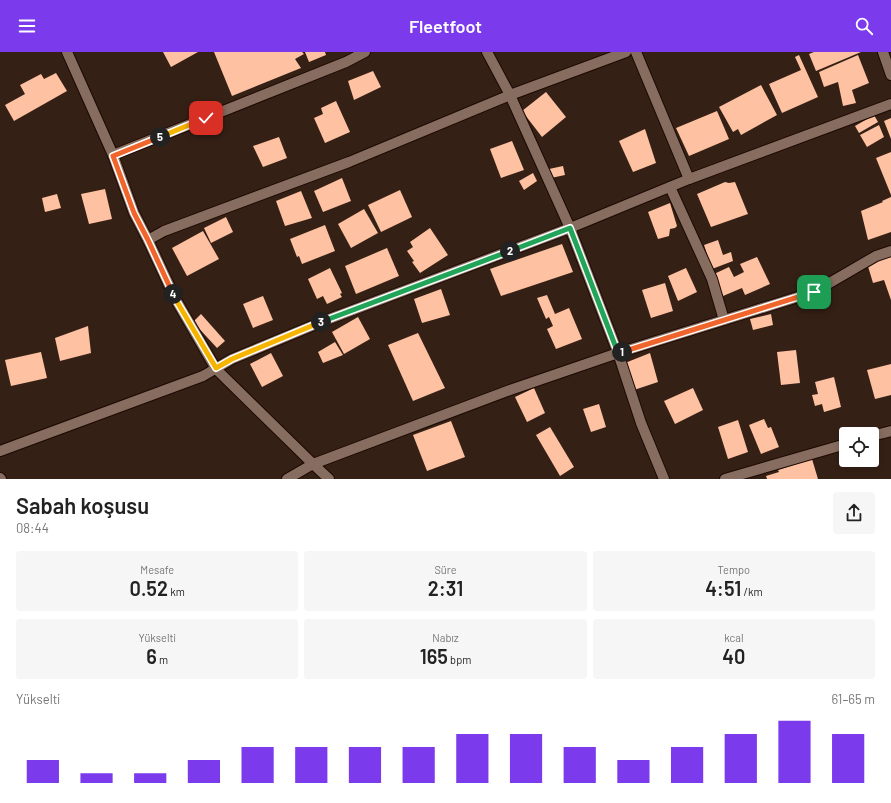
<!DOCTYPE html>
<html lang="tr">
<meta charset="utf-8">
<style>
body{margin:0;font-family:Barlow,sans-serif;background:#f6f6f6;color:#222;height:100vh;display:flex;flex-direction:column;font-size:15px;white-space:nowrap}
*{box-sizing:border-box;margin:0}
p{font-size:13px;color:#767676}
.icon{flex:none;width:22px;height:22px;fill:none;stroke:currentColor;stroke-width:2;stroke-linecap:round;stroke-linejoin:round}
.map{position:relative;height:427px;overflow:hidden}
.sheet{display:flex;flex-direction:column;background:#fff;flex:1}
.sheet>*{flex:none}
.buttons{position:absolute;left:839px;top:375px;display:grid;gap:8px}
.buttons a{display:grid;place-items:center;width:40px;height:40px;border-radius:4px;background:#fff;box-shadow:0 2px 6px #0003;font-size:20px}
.pin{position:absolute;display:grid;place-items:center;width:34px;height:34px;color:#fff;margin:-17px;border-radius:8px;box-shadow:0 2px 6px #0006}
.km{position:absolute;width:20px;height:20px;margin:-10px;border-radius:50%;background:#222;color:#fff;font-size:11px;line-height:20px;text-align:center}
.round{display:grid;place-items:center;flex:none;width:42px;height:42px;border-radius:4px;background:#f6f6f6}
.head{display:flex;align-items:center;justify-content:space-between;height:68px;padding:0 16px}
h1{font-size:22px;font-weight:600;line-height:30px}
.figures{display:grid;grid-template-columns:repeat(3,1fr);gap:6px;height:68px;padding:4px 16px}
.figures div{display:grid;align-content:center;border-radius:4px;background:#f6f6f6;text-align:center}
.figures b{font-size:20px;font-weight:600}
.figures small{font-size:11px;font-weight:400}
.figures p{font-size:11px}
.chart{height:112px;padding:8px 16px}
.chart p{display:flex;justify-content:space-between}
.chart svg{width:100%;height:72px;margin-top:4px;stroke:#7c3aed;stroke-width:6}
header{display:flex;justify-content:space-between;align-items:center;height:52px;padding:0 16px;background:#7c3aed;color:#fff;font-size:18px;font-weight:600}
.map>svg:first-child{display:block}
.building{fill:#fec1a2}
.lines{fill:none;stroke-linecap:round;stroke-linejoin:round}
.minor-casing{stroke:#1c0902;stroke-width:12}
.minor{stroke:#876d60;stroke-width:10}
.split-1-casing{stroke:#fff;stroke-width:8}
.split-2-casing{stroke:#fff;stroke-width:8}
.split-3-casing{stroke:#fff;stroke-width:8}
.split-4-casing{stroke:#fff;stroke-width:8}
.split-5-casing{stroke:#fff;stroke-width:8}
.split-6-casing{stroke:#fff;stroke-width:8}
.split-1{stroke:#f0652b;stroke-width:5}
.split-2{stroke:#22a559;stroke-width:5}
.split-3{stroke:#22a559;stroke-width:5}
.split-4{stroke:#f5b400;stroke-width:5}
.split-5{stroke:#f0652b;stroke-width:5}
.split-6{stroke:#f5b400;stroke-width:5}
</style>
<header><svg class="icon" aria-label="menu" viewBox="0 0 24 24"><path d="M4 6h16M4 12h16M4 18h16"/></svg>Fleetfoot<svg class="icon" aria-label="search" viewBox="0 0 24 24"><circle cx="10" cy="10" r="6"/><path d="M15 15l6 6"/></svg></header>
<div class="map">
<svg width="891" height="427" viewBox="0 0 891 427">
<rect width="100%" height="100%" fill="#352015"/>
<g class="building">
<path d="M163 0H198L171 15Z"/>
<path d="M214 0H302L304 2 295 7 301 16 232 44Z"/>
<path d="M305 0H325L326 3 309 10Z"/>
<path d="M814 0H861L816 19 809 2Z"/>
<path d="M799 3 818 45 782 61 769 32 801 18 795 5Z"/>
<path d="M858 3 869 31 852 38 856 51 843 54 838 30 824 35 819 20Z"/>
<path d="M373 19 381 35 354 48 348 29Z"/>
<path d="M56 21 67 39 14 69 5 53 25 42 20 33 41 22 44 27Z"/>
<path d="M761 33 777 63 741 83 738 77 733 80 719 55Z"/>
<path d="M546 40 566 65 542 85 522 59Z"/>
<path d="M336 49 350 80 325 91 314 66 323 62 321 56Z"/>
<path d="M717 59 729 87 689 104 676 76Z"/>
<path d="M874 63 878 70 859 81 855 74Z"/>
<path d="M891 66V87L884 69Z"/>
<path d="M879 73 884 85 867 95 860 83Z"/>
<path d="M645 77 656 111 633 120 619 89Z"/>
<path d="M279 85 287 106 263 115 253 94Z"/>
<path d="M512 89 524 118 501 126 490 97Z"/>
<path d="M891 100V143L876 106Z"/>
<path d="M563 114 565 123 551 126 549 117Z"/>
<path d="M533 121 537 129 524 138 519 129Z"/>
<path d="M342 126 351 149 323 160 314 139Z"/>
<path d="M725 130 729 131 735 130 748 162 711 175 697 142Z"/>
<path d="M105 137 112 167 89 172 81 142Z"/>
<path d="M400 138 412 165 381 180 368 153Z"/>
<path d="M301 139 312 166 285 174 276 149Z"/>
<path d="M57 142 61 156 45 160 42 146Z"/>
<path d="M891 145V180L868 188 861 159 883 150 882 149Z"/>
<path d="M670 151 677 174 675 176 670 177 669 184 658 187 648 160Z"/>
<path d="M364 157 378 181 351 196 338 172Z"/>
<path d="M226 165 233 180 211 191 204 176Z"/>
<path d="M325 173 335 199 302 212 299 204 297 205 290 187Z"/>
<path d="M430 176 448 203 420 221 412 210 414 209 407 199 413 195 410 190Z"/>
<path d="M203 179 219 207 187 224 172 196Z"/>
<path d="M718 188 723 203 731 200 733 209 712 217 704 193Z"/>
<path d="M562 192 573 220 501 244 490 217Z"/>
<path d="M387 196 399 224 356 242 345 214Z"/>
<path d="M891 204V248L884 228 873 231 867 211Z"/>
<path d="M757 205 770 232 745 243 742 236 723 244 714 222 729 215 734 225 744 220 740 212Z"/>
<path d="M330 216 342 241 340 242 342 245 327 252 323 244 317 247 308 227Z"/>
<path d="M686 216 697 240 678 249 668 224Z"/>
<path d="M665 231 673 259 651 266 642 238Z"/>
<path d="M441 237 450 263 422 271 414 247Z"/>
<path d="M547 243 555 262 569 256 582 287 556 297 547 277 553 274 549 265 546 267 537 246Z"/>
<path d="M263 244 273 268 253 276 243 252Z"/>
<path d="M201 262 225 289 217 296 193 270Z"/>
<path d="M771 262 773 273 753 278 750 267Z"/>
<path d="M358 265 370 287 344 302 332 280Z"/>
<path d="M88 274 91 301 60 309 55 286Z"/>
<path d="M418 281 445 336 413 349 388 293Z"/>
<path d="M335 290 343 303 323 311 318 300Z"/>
<path d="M796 298 800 331 781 333 777 300Z"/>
<path d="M41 300 47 326 11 334 5 308Z"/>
<path d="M271 301 283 324 262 335 250 312Z"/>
<path d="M650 301 658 330 634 338 625 311Z"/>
<path d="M891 312V343L875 347 867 318Z"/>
<path d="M834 325 841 355 824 360 822 352 815 354 812 343 818 342 815 330Z"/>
<path d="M534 336 545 361 527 370 515 345Z"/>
<path d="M693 336 703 358 675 372 664 349Z"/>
<path d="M599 352 606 375 591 380 583 357Z"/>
<path d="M764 367 768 376 771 375 779 395 761 402 749 373Z"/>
<path d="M738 368 748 400 728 407 718 375Z"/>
<path d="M451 369 465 405 427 419 413 383Z"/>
<path d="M550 375 574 415 560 424 536 383Z"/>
<path d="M812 407 818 427H767L766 424 779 420 778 418Z"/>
</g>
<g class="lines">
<defs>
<g id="minor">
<path d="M67 0 113 103 134 161 148 188 176 248 216 317 313 412 329 427"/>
<path d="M487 0 510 43 570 176 618 301 641 371 664 427"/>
<path d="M636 0 689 127"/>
<path d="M883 0 891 23"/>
<path d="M113 103 346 10 365 0"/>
<path d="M670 135 712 227 724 268"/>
<path d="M148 188 164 179 349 110 510 43 626 0"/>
<path d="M872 384 891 379"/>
<path d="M0 399 203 324 232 307 324 269 570 176 689 127 891 52"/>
<path d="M0 426 1 427"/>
<path d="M287 427 313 412 510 338 618 301 814 240 876 204 891 199"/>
<path d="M725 427 846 392"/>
</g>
</defs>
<use href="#minor" class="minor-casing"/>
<use href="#minor" class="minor"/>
</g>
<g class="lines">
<defs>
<path id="split-1" d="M622 300 814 240"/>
<path id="split-2" d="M510 199 570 176 618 301 622 300"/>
<path id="split-3" d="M321 270 510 199"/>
<path id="split-4" d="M173 242 176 248 216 316 232 307 321 270"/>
<path id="split-5" d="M160 85 113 104 134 161 148 188 173 242"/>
<path id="split-6" d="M160 85 206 66"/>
</defs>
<use href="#split-1" class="split-1-casing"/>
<use href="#split-2" class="split-2-casing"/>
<use href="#split-3" class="split-3-casing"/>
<use href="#split-4" class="split-4-casing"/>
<use href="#split-5" class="split-5-casing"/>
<use href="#split-6" class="split-6-casing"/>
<use href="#split-1" class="split-1"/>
<use href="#split-2" class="split-2"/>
<use href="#split-3" class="split-3"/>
<use href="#split-4" class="split-4"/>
<use href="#split-5" class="split-5"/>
<use href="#split-6" class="split-6"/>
</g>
</svg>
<div class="buttons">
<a><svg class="icon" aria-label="locate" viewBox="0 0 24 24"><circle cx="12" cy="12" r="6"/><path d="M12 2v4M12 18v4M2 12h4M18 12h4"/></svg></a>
</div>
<div class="pin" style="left:814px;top:240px;background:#1e9e55"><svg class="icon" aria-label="arrive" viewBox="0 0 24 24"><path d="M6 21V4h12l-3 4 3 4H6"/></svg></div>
<div class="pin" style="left:206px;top:66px;background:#d93025"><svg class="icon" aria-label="check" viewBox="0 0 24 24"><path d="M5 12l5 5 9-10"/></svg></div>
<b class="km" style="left:622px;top:300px">1</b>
<b class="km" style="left:510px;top:199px">2</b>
<b class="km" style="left:321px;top:270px">3</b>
<b class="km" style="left:173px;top:242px">4</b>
<b class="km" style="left:160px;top:85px">5</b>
</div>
<section class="sheet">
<div class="head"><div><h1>Sabah koşusu</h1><p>08:44</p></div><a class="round"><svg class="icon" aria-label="share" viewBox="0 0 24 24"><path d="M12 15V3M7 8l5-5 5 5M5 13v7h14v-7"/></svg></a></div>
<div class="figures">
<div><p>Mesafe</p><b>0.52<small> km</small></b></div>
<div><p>Süre</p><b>2:31</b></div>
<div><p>Tempo</p><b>4:51<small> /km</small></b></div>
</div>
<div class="figures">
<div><p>Yükselti</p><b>6<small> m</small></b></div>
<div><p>Nabız</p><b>165<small> bpm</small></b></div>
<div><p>kcal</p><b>40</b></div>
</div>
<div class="chart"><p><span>Yükselti</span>61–65 m</p>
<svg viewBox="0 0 160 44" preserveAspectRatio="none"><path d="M5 44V30M15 44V38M25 44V38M35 44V30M45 44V22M55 44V22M65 44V22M75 44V22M85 44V14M95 44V14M105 44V22M115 44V30M125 44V22M135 44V14M145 44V6M155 44V14"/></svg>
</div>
</section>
